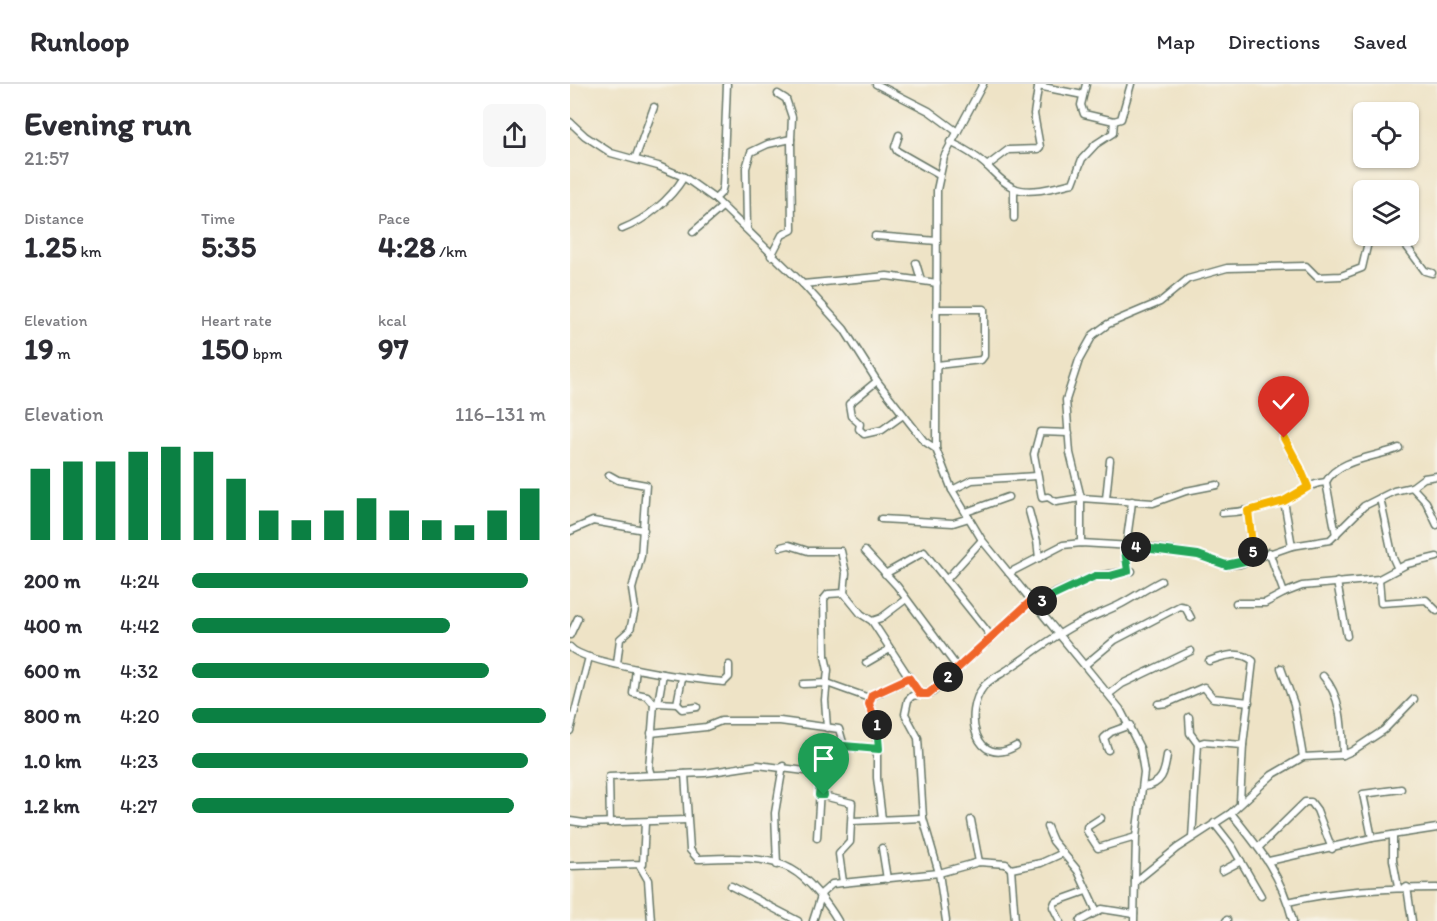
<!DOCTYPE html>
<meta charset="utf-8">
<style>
body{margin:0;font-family:Itim,sans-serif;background:#f7f7f7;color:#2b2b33;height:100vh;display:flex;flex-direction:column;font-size:22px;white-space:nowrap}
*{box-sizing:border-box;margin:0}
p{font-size:20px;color:#7c7c81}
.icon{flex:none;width:33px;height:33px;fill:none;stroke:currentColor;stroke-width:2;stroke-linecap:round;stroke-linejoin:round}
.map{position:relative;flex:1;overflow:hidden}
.side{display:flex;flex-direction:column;background:#fff;width:570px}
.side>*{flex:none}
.buttons{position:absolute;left:783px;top:18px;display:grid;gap:12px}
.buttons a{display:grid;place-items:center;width:66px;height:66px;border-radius:9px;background:#fff;box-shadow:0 2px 4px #0004;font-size:30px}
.pin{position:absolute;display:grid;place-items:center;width:51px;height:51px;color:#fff;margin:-62px -26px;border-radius:50% 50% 50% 0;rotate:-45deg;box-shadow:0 0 6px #0007}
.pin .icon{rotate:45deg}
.km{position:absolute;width:30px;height:30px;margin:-15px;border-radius:50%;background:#222;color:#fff;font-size:16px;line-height:30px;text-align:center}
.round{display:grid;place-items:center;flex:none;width:63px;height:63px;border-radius:9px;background:#f7f7f7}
.headline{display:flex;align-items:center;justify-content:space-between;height:102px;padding:0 24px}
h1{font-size:33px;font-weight:700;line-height:45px}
.figures{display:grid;grid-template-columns:repeat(3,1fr);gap:9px;height:102px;padding:6px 24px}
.figures div{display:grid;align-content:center}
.figures b{font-size:30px;font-weight:700}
.figures small{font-size:16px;font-weight:400}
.figures p{font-size:16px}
.chart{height:168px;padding:12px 24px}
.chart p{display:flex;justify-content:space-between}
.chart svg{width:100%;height:108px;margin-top:6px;stroke:#0b8043;stroke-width:6}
ul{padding:0 24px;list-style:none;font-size:20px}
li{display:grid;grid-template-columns:96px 72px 1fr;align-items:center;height:45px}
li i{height:15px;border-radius:8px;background:#0b8043}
header{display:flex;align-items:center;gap:36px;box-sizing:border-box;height:84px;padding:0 30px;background:#fff;border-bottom:2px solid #e1e1e2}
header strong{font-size:28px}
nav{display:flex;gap:33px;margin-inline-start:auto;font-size:21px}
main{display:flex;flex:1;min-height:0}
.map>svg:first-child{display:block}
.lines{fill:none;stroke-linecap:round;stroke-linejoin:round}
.minor-casing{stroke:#677767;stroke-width:9}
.minor{stroke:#fff;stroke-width:6}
.split-1-casing{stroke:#fff;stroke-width:12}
.split-2-casing{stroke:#fff;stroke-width:12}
.split-3-casing{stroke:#fff;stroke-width:12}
.split-4-casing{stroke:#fff;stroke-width:12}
.split-5-casing{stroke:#fff;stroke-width:12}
.split-6-casing{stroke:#fff;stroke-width:12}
.split-7-casing{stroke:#fff;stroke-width:12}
.split-1{stroke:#22a559;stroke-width:8}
.split-2{stroke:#f0652b;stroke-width:8}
.split-3{stroke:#f0652b;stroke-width:8}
.split-4{stroke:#22a559;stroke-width:8}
.split-5{stroke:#22a559;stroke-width:8}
.split-6{stroke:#f5b400;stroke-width:8}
.split-7{stroke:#f5b400;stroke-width:8}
</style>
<header>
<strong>Runloop</strong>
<nav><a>Map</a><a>Directions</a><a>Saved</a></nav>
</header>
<main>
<section class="side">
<div class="headline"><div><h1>Evening run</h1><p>21:57</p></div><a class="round"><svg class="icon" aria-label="share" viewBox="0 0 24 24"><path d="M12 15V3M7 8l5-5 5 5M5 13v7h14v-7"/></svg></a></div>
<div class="figures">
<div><p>Distance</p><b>1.25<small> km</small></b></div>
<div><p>Time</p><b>5:35</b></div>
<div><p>Pace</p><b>4:28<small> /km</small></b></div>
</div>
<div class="figures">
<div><p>Elevation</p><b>19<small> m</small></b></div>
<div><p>Heart rate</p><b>150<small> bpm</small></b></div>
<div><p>kcal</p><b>97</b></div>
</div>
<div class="chart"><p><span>Elevation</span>116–131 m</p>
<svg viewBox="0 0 160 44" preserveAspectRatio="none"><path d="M5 44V15M15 44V12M25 44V12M35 44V8M45 44V6M55 44V8M65 44V19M75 44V32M85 44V36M95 44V32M105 44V27M115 44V32M125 44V36M135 44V38M145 44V32M155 44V23"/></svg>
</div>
<ul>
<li><b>200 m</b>4:24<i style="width:95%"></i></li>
<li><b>400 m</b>4:42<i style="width:73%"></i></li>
<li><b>600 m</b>4:32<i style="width:84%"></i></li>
<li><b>800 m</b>4:20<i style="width:100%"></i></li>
<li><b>1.0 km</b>4:23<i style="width:95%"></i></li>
<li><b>1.2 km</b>4:27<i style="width:91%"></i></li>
</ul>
</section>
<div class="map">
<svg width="867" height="837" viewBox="0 0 867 837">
<rect width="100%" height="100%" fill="#f7f3e8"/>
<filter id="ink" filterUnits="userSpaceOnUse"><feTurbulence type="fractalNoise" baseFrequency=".0167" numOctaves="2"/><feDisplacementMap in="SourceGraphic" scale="12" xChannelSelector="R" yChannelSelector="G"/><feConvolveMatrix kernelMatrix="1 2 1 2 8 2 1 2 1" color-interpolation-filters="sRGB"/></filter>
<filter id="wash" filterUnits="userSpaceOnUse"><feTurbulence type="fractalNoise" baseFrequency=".008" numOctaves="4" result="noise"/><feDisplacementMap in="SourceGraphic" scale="24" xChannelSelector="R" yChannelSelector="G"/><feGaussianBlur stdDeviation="1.35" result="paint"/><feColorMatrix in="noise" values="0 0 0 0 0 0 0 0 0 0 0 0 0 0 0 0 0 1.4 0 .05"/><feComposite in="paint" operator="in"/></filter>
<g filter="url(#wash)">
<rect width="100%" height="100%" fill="#eee3c6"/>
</g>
<g filter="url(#ink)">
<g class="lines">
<defs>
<g id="minor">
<path d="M306 0 359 27 386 47"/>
<path d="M413 0 374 73 367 106 366 365 382 406 412 456 550 625 570 664 574 688 566 753 564 837"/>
<path d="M516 0 511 21 514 30 544 37 551 35 561 0"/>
<path d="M468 2 513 11"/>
<path d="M0 38 15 52 41 69 88 82 114 93 145 115 233 200 274 245 307 297 354 357 366 365"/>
<path d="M329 51 325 63 327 67 369 91"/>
<path d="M380 58C393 64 405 71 416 81 425 89 431 98 444 104 459 111 487 103 503 99L512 75 526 60 543 49 544 37"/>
<path d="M65 75 84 23"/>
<path d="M417 82 438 66 468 65 470 63 464 30 468 4"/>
<path d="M444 104V134"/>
<path d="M145 115 151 109 153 102 157 0"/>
<path d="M52 145C77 135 100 116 114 93"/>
<path d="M177 145 176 84 181 68 198 60 221 55 222 33 216 15 208 10"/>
<path d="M123 148 152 123"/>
<path d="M305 152 367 157"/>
<path d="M829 152 855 187 862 189"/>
<path d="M201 172 212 151 222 146 221 55"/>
<path d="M346 179 351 196"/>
<path d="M233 200 317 192 367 199"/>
<path d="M367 281 411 276 414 272V225H367"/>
<path d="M307 297 279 320 281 332 290 340 289 345 294 350 312 346 333 331"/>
<path d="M499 349 470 348 464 370 472 414 478 413 486 418 511 414 583 419 616 407 647 401"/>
<path d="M714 354 738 403"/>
<path d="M39 391 48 396 76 401 71 472 62 505 65 525 60 546 50 555 47 580"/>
<path d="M842 403 856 418 867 441"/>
<path d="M382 406 402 396 466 392"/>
<path d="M810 414 823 474 828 485"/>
<path d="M536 415 540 376"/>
<path d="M714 417 722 462"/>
<path d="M459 427 467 457 469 474"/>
<path d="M678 427 684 475"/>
<path d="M396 428 438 413"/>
<path d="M652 429C672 428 694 424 712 417 727 411 739 399 756 398"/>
<path d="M311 435 383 439 399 434"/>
<path d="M0 447 23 437 74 446"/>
<path d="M766 451 756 398C767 375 808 373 829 364"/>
<path d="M511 459V414L500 369 496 316 509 276 523 251 538 240 590 218 618 195 657 184 736 182 747 193 771 192 792 184 799 154 805 152"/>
<path d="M211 463 219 461 238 467H271L276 489 274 509 291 530 302 537 350 610"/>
<path d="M295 467 327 502 387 583"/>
<path d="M558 487C553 465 560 440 562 417"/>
<path d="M439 489 493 461 511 459 579 463 628 471 656 481 670 480 722 462 760 456 794 422 824 407 842 403 854 394 867 392"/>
<path d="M315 490 354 468 421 552"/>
<path d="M809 495 811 519 856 516 867 527"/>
<path d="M376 496 412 456"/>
<path d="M767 498 777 552"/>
<path d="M714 509 732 502 809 495 837 480 867 473"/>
<path d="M666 519H695L714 509 699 468"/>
<path d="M467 521 479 512 525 492 562 487"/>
<path d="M302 537 311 534 336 515"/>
<path d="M0 551 8 534"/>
<path d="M0 563C14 580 128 596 154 598L159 593V581"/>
<path d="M639 577C653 572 670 566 683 577L673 661 670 718"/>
<path d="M296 579 320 565"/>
<path d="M515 581 545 556 610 522 615 523 621 534"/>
<path d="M711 584 724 620 733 673"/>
<path d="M66 585 63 609 77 612 84 620"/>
<path d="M753 592C772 613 772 643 773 671"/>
<path d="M233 600 257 599 299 614"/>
<path d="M539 610 552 600 621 567"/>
<path d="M299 614 301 625 307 635V694L312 735"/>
<path d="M299 614 339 594"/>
<path d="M88 619 107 620 112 625 127 623"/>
<path d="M107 620 112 594"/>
<path d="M588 620 597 619 634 603 643 614 679 618"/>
<path d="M619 633 620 649 628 660 622 754"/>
<path d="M257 644 255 616 258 586 255 572 254 515 258 510 274 509"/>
<path d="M0 647 19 573"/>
<path d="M81 649 136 643 151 637H210L269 645 274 662 309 665"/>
<path d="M628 660 634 658 673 661"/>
<path d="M446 662C406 686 392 629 414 602 420 595 432 590 440 584 461 570 486 550 509 539 523 532 537 527 551 520 564 513 577 504 591 497"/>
<path d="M538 666 534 654 541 648 560 641"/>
<path d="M251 689 272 681 274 662"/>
<path d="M115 690 120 766 128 775C155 774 196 771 221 785 238 794 259 821 268 837"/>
<path d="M81 691 79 684 84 620 88 619 93 590"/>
<path d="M573 703C592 701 595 688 597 671"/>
<path d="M249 711 282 719 280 758 269 770 273 798"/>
<path d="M661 729C690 765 711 790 723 837"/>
<path d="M531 734 517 743V747L528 764 566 753"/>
<path d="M401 736 409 778"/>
<path d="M0 737 14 739 117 736"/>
<path d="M282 737 353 734"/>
<path d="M40 739 39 693 135 689 188 681 251 689 247 754"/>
<path d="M644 739 662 762 691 812"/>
<path d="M477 743 483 757 508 787 527 828"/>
<path d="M823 751V776L828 803"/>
<path d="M802 754 793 710 831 705"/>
<path d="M689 763 735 718H741L747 726 762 765"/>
<path d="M312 764 317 795"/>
<path d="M699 777 802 754 867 744"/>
<path d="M207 781 205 729 213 682"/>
<path d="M0 782 73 780 75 738"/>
<path d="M70 782 78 796 81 837"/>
<path d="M441 785 445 837"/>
<path d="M652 787 671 777"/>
<path d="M565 798 607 764 661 729 702 691 733 673 773 671 782 667 814 646 844 615"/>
<path d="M161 802 228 837"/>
<path d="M837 803 842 837"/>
<path d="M718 818C768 806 816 804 867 804"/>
<path d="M243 837 252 809 262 800 369 789 409 778 436 780 441 785 471 779 493 769"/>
<path d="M376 837 369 789 353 734 348 654 335 630 338 616 342 612 363 608 462 516"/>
<path d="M490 837 483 823 485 818 516 807"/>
<path d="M510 837 532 825 564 830"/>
<path d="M656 837 657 836"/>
</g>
</defs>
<use href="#minor" class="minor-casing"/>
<use href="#minor" class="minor"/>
</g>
</g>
<g class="lines" filter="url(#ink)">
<defs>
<path id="split-1" d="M254 711H249L251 690 272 681 274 662 309 665 307 641"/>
<path id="split-2" d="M307 641 299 620 302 611 339 594 350 610H358L378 593"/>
<path id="split-3" d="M378 593 462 516 467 521 472 517"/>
<path id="split-4" d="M472 517 525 492H540L558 487 555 466 557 463H566"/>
<path id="split-5" d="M566 463 628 471 656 481 684 475 683 468"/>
<path id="split-6" d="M683 468 678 427 714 417 738 403 730 384"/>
<path id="split-7" d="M714 354 730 384"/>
</defs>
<use href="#split-1" class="split-1-casing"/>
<use href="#split-2" class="split-2-casing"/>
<use href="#split-3" class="split-3-casing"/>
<use href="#split-4" class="split-4-casing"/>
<use href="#split-5" class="split-5-casing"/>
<use href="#split-6" class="split-6-casing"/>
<use href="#split-7" class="split-7-casing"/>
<use href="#split-1" class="split-1"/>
<use href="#split-2" class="split-2"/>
<use href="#split-3" class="split-3"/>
<use href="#split-4" class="split-4"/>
<use href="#split-5" class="split-5"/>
<use href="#split-6" class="split-6"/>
<use href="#split-7" class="split-7"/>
</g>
</svg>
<div class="buttons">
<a><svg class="icon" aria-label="locate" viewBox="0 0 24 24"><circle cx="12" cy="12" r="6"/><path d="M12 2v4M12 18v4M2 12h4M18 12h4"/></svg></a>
<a><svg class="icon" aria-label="layers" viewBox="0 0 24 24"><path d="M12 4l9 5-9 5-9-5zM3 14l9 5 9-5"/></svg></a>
</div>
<div class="pin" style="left:254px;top:711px;background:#1e9e55"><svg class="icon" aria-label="arrive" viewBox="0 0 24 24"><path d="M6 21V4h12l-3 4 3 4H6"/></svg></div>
<div class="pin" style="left:714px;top:354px;background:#d93025"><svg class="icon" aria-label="check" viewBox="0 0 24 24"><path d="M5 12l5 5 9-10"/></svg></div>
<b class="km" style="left:307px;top:641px">1</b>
<b class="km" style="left:378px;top:593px">2</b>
<b class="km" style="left:472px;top:517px">3</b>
<b class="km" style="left:566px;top:463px">4</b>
<b class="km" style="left:683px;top:468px">5</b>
</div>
</main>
